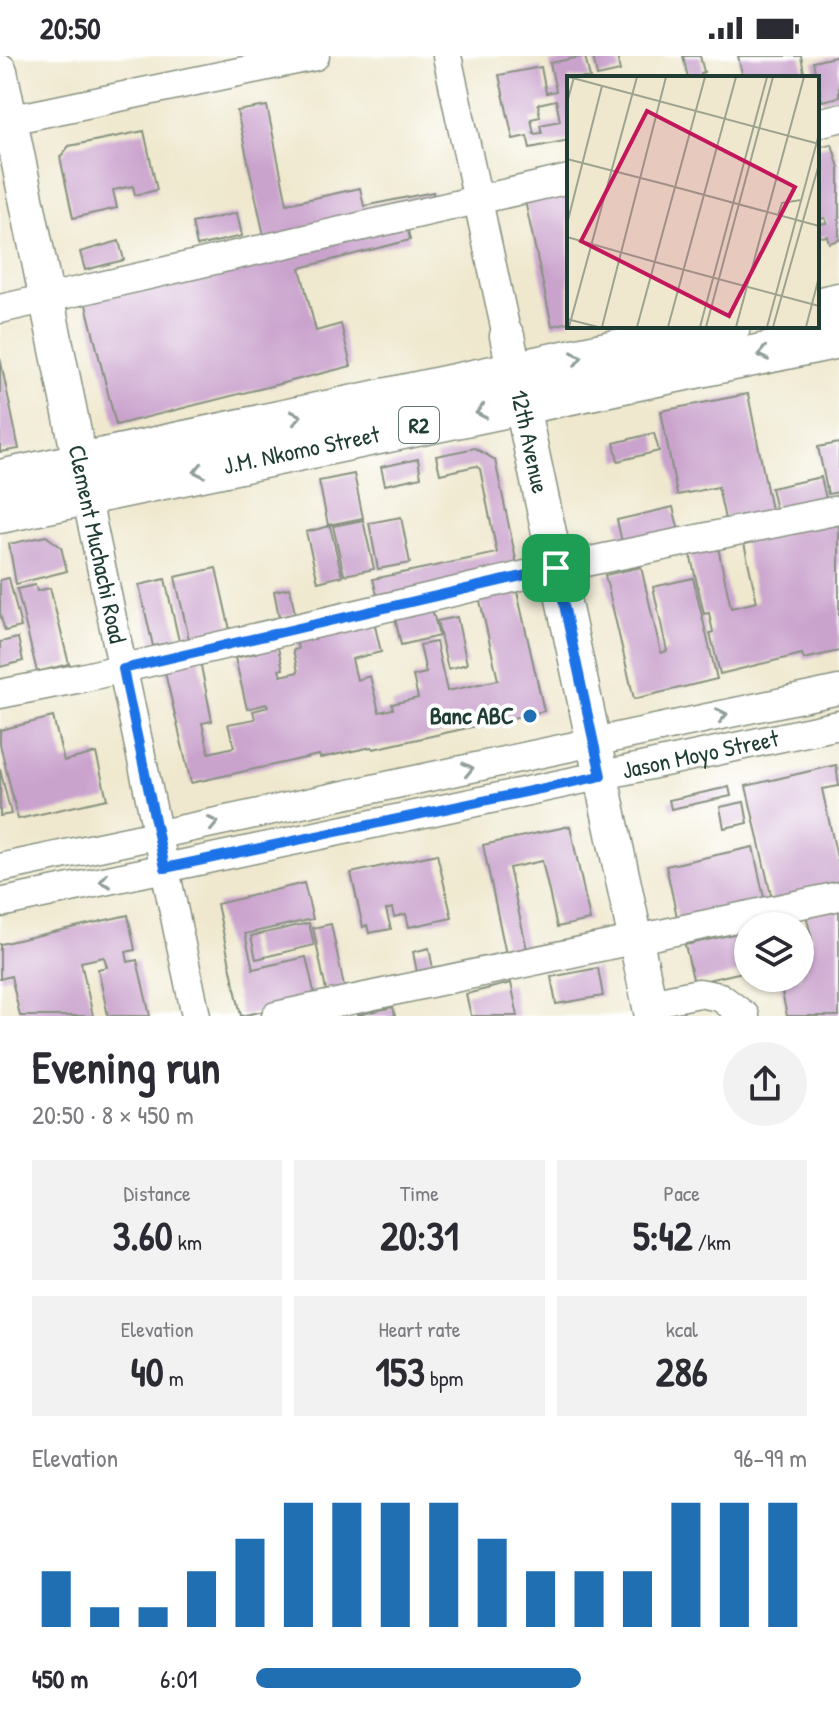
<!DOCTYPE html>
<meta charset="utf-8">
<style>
body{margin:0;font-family:"Patrick Hand",sans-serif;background:#f2f2f3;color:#2b2b33;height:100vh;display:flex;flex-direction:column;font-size:30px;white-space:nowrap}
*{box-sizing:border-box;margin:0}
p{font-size:26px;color:#7c7c81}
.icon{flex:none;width:44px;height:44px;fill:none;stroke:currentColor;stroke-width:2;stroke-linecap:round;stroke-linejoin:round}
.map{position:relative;height:960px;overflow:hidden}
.sheet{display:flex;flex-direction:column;background:#fff;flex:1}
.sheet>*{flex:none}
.fabs{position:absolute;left:734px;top:856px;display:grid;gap:16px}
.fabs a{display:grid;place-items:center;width:80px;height:80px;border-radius:50%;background:#fff;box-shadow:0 2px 6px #0004;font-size:40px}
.pin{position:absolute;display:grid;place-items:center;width:68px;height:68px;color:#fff;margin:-34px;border-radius:16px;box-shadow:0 4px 12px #0006}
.round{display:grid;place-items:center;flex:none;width:84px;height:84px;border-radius:42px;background:#f2f2f3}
.summary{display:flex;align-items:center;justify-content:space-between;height:136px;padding:0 32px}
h1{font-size:44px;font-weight:800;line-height:60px}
.figures{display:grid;grid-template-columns:repeat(3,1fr);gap:12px;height:136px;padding:8px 32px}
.figures div{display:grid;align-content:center;border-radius:0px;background:#f2f2f3;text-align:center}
.figures b{font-size:40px;font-weight:800}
.figures small{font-size:22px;font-weight:400}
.figures p{font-size:22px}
.chart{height:224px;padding:16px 32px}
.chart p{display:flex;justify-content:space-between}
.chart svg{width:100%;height:144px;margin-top:8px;stroke:#1f6fb2;stroke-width:6}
ul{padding:0 32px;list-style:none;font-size:26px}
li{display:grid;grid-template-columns:128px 96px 1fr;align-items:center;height:60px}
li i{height:20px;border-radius:10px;background:#1f6fb2}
.status{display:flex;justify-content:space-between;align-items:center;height:56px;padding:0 40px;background:#fff;direction:ltr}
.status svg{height:22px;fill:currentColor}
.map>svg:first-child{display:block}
.building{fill:#caa3cd;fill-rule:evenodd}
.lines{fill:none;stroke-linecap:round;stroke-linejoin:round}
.minor-casing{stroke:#879281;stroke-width:31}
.major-casing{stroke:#879281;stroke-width:37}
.highway-casing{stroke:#879281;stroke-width:43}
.minor{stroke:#fff;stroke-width:28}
.major{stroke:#fff;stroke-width:34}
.highway{stroke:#fff;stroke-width:40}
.oneway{stroke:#8f9e9a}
.route-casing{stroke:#fff;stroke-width:16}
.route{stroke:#1a73e8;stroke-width:10}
.poi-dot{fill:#1f6fb2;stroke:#fff;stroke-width:3}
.labels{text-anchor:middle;stroke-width:8;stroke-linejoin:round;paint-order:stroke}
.shield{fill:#fff;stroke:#627771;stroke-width:2}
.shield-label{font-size:22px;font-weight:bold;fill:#1f3d34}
.street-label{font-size:24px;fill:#1f3d34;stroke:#fff}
.poi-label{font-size:24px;font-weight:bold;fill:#1f3d34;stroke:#fff;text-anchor:end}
.inset-road{fill:none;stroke:#9ca490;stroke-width:2}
.view{fill:#c2185b;fill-opacity:0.15;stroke:#c2185b;stroke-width:4}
.inset-edge{fill:none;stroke:#1f3d34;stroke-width:4}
</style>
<div class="status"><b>20:50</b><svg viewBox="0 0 49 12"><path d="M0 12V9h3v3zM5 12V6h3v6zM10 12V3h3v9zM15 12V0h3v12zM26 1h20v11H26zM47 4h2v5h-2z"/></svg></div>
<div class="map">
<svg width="839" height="960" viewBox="0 0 839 960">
<rect width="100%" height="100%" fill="#fff"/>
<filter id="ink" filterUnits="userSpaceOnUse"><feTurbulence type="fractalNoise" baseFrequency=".0125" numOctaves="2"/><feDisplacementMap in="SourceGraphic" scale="16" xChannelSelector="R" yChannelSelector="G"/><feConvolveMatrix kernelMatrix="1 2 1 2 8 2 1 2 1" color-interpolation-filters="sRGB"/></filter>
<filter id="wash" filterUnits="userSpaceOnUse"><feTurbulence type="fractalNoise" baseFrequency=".006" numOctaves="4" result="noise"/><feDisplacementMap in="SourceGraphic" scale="32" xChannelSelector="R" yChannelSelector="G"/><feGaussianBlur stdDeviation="1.8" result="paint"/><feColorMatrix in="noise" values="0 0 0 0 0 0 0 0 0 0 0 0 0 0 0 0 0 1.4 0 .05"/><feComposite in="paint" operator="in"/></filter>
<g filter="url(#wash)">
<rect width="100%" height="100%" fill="#efe8ce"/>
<g id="blocks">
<g class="building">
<path d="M585 0 590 22H569V84L530 92 527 80 513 83 499 19 541 11 546 37 556 35 550 7ZM556 44 560 65 540 69 542 77 534 78 531 63 540 61 538 48Z"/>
<path d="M593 0H617L620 15 597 20Z"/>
<path d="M683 0H700L704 16 701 17 702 22H688Z"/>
<path d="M738 0H801L805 22H743Z"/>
<path d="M839 0V41L822 45 813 6Z"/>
<path d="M267 50 287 148 360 132 364 150 433 136 436 152 266 189 237 55Z"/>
<path d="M144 75 157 134 135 139 133 130 113 134 117 152 73 162 60 101 69 90Z"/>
<path d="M832 88 839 112V184L829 187 827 180 822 181 817 178 820 168 827 167 825 162 819 163 817 155V91Z"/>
<path d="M568 135 569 266 552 270 525 145Z"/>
<path d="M237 157 242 180 197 190 192 167Z"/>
<path d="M406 165 410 184 300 212 316 275 341 268 351 310 116 369 84 241Z"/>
<path d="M119 185 124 204 85 214 80 196Z"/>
<path d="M0 302 19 393 0 396Z"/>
<path d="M748 338 772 459 726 468 718 431 677 439 661 355Z"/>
<path d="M654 377 659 395 618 405 614 387Z"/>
<path d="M839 387V436L828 438 818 391Z"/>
<path d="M475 392 495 404 518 513 378 543 373 523 497 497 480 413 476 410 440 418 436 400Z"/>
<path d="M418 403 421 421 385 429 381 411Z"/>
<path d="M354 418 363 462 328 469 319 425Z"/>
<path d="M821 421 826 443 776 454 771 432Z"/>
<path d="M673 451 680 479 623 491 617 464Z"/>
<path d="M401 461 410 507 378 513 369 467Z"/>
<path d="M839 461V595L804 603 802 598 720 618 710 577 713 576 709 557 704 558 689 493 717 487 731 552 757 546 743 483Z"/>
<path d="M363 464 374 513 344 519 333 470Z"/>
<path d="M330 470 342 520 318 526 306 476Z"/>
<path d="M46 480 61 491 67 515 16 528 9 488Z"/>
<path d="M641 511 661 597 667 595 653 531 693 522 717 623 634 643 605 519Z"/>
<path d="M216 512 230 574 189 583 175 521Z"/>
<path d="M9 522 21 571 5 575 0 558V524Z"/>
<path d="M165 523 179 585 153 590 139 529Z"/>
<path d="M515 527 544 655 373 693 372 691 320 702 319 699 191 727 163 608 199 600 212 665 202 667 209 697 234 691 228 668 255 663 253 655 268 651 267 648 247 653 235 602 256 597 253 584 275 579 283 613 279 614 281 620 298 616 293 594 298 593 293 574 372 557 381 596 352 603 357 624 370 620 379 656 393 653 392 648 418 642 413 620 426 617 420 589 436 586 447 635 498 624 478 536Z"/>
<path d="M35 529 37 535 50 532 69 608 37 616 17 533Z"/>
<path d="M290 532 295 558 279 561 274 535Z"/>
<path d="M430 544 439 580 401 589 393 553Z"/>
<path d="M457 561 467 608 448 613 437 565Z"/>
<path d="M18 582 23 605 0 611V586Z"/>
<path d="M53 661 64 705 96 697 107 743 18 763 0 688V674Z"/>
<path d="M836 709 839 730 822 733 839 810V833L773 848 746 730Z"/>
<path d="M0 713 11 758 0 760Z"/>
<path d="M729 731 731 740 671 753 669 744Z"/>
<path d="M744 746 748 767 724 772 720 751Z"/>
<path d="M570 770 590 864 557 871 542 805 509 812 528 898 507 903 483 789Z"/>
<path d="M753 791 766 851 679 870 666 810Z"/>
<path d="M437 798 452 862 409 871 406 858 394 861 392 852 386 854 391 873 369 877 367 869 363 871 351 817Z"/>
<path d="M304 827 313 863 245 878 253 913 306 901 316 944 241 960 217 848Z"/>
<path d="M839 847V960H787L779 922H800V885L812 883 805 855Z"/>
<path d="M128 859 135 894 126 896 128 906 137 904 150 960H108L98 913 107 911 104 901 81 906 93 960H20L11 920 0 923V888Z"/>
<path d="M309 867 314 889 256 903 251 880Z"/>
<path d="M331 868 346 940 328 944 313 872Z"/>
<path d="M738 877 747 915 694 927 685 889Z"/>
<path d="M429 892 435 923 419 927 413 896Z"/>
<path d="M598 912 603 940 556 948 551 921Z"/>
<path d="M511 927 518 960H471L466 938Z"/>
<path d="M393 951 395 960H358V959Z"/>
</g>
</g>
</g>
<g filter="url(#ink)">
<use href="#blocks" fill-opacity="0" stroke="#879281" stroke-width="2"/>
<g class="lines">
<defs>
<g id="minor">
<path d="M447 0 507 280"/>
<path d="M0 66 315 0"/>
<path d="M817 67 839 62"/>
<path d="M0 253 569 123"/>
<path d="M86 439 196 960"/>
<path d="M0 638 81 622 556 512 839 454"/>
<path d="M0 812 839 634"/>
<path id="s1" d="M0 847 839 669"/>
<path d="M650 947 699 937 720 941 745 960"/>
<path d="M276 960 839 840"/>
</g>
<g id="major">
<path d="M0 15 85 430"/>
<path id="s2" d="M507 280 652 960"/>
</g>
<g id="highway">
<path d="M817 252 839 247"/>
<path d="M0 424 730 270"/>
<path id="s3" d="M0 457 839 282"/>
</g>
</defs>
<use href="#minor" class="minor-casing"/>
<use href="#major" class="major-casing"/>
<use href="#highway" class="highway-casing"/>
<use href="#minor" class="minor"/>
<use href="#major" class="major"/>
<use href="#highway" class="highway"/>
</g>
<defs><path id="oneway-chevron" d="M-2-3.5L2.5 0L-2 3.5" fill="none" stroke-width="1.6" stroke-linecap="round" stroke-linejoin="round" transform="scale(2)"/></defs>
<g class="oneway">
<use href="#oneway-chevron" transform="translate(763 298) rotate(168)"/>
<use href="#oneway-chevron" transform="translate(577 302) rotate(-12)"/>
<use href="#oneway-chevron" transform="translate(481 356) rotate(168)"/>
<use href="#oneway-chevron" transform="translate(296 361) rotate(-12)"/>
<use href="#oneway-chevron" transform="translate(199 415) rotate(168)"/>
<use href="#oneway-chevron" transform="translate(722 659) rotate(-12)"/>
<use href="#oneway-chevron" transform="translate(468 713) rotate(-12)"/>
<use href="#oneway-chevron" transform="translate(213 767) rotate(-12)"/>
<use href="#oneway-chevron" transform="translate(105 825) rotate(168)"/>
</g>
</g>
<g class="lines" filter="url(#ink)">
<defs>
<path id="route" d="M556 512 601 720 165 812 123 613Z"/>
</defs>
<use href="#route" class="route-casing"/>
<use href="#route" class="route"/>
</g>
<circle class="poi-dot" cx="530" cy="660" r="8"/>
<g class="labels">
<rect class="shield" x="399" y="351" width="40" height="36" rx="6"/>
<g class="shield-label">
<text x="419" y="377">R2</text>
</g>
<g class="street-label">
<text dy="8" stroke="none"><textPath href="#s2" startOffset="108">12th Avenue</textPath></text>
<text dy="8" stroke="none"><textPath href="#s3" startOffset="308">J.M. Nkomo Street</textPath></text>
<text transform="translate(97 488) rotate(78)" y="8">Clement Muchachi Road</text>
<text dy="8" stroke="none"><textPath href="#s1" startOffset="716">Jason Moyo Street</textPath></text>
</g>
<g class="poi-label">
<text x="514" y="668">Banc ABC</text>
</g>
</g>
<g transform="translate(567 20)">
<rect width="252" height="252" fill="#efe8ce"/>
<path class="inset-road" d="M2 1 252 68M0 27 7 1M0 83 97 108M97 108 252 150M211 139 215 127 234 124M0 148 35 10M0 161 88 186M88 186 252 230M0 243 31 251M2 251 70 1M35 251 99 1M70 251 138 1M101 251 169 1M133 251 200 1M139 251 206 1M169 251 237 1M200 251 252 58M206 251 252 88M239 251 252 201"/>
<path class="view" d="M80 35 228 111 162 240 14 165Z"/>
<rect width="252" height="252" class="inset-edge"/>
</g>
</svg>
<div class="fabs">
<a><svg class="icon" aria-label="layers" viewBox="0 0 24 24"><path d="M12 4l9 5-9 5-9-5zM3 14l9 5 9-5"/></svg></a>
</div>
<div class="pin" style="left:556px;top:512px;background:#1e9e55"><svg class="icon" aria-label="arrive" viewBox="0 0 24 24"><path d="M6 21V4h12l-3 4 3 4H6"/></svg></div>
</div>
<section class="sheet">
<div class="summary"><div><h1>Evening run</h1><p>20:50 · 8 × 450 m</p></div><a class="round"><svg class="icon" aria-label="share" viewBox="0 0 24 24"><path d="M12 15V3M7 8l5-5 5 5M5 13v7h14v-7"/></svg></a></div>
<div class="figures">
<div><p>Distance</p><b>3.60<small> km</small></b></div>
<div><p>Time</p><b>20:31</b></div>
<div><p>Pace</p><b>5:42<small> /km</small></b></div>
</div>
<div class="figures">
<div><p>Elevation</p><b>40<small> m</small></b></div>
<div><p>Heart rate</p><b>153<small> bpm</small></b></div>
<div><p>kcal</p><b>286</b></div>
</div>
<div class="chart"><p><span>Elevation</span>96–99 m</p>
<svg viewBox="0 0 160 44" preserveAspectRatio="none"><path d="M5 44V27M15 44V38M25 44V38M35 44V27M45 44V17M55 44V6M65 44V6M75 44V6M85 44V6M95 44V17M105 44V27M115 44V27M125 44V27M135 44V6M145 44V6M155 44V6"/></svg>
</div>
<ul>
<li><b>450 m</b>6:01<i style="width:59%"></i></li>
</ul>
</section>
